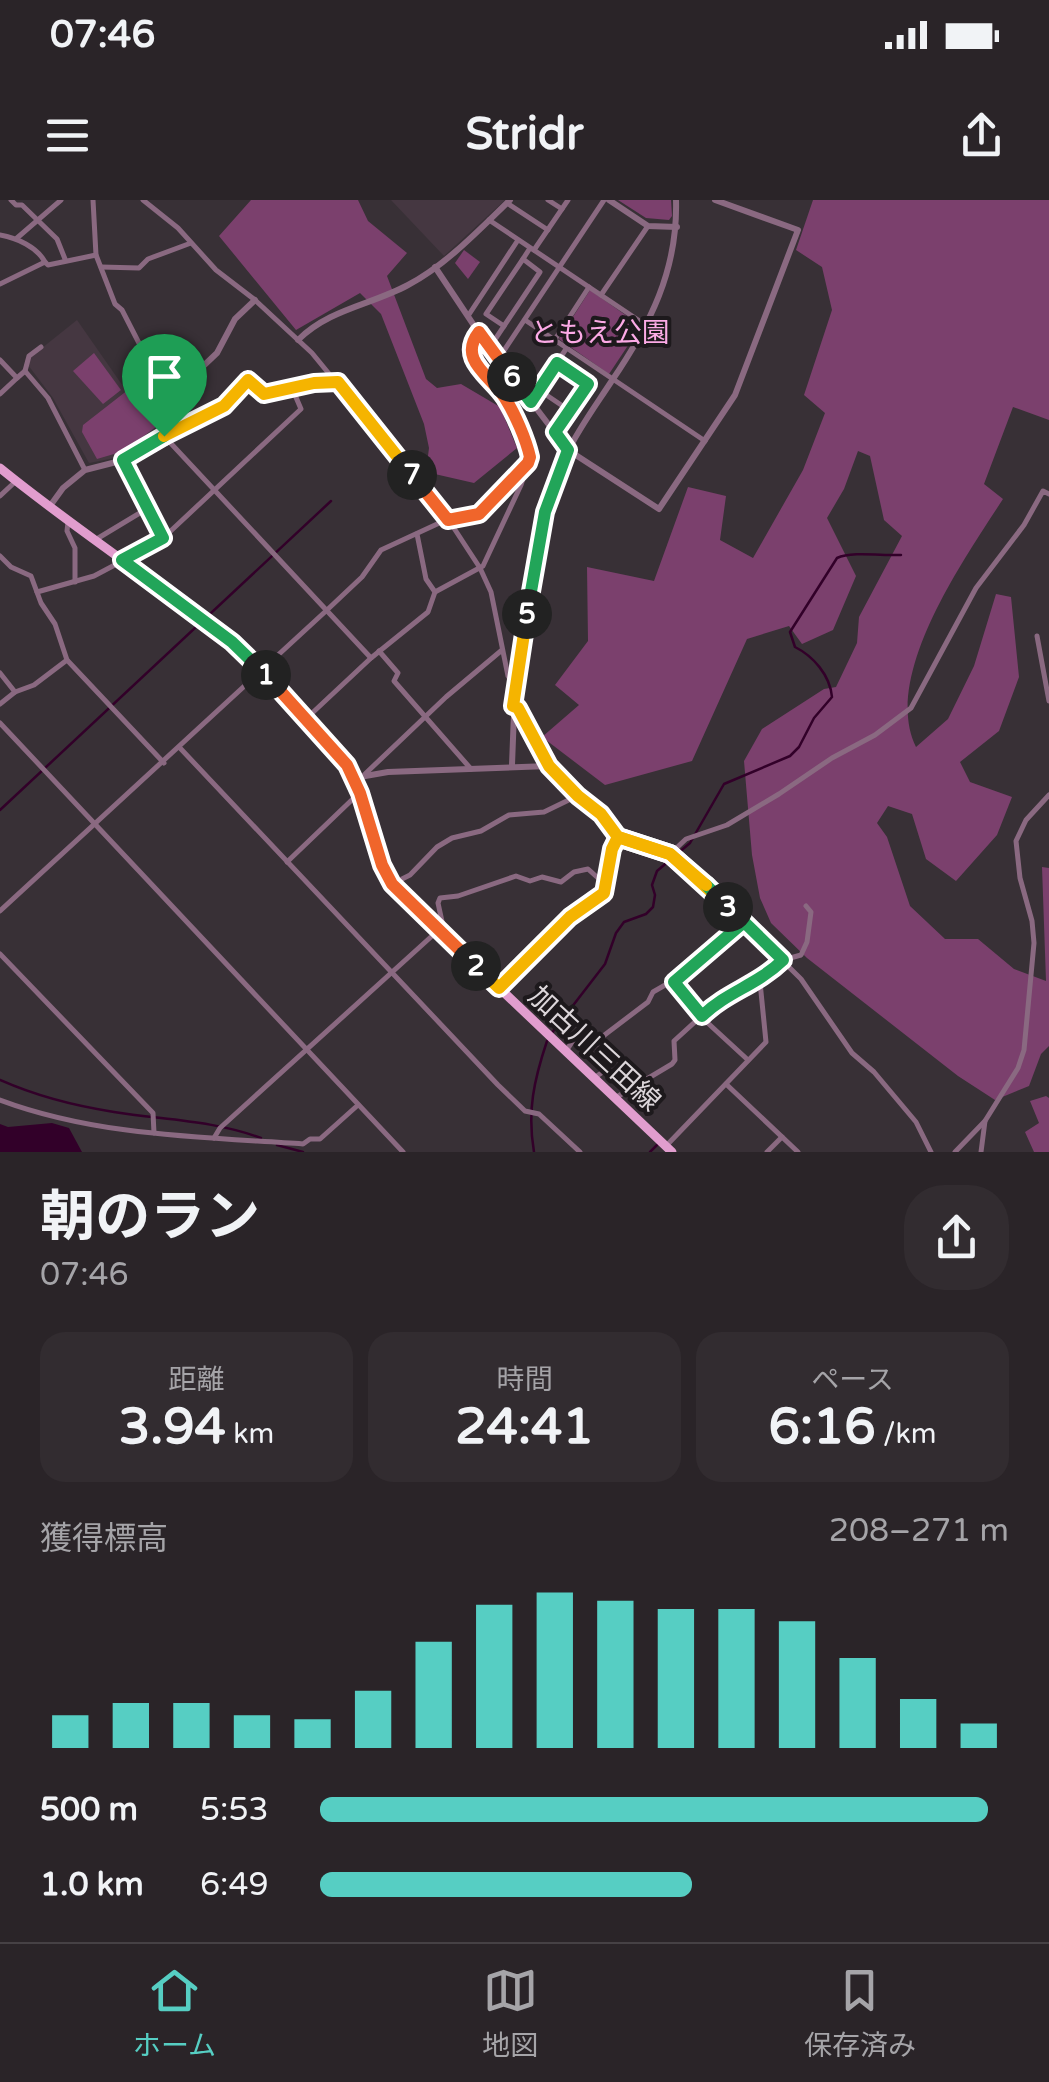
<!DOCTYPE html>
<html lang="ja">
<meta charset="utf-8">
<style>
body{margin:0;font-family:"Varela Round","Noto Sans JP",sans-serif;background:#322c30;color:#f1f3f6;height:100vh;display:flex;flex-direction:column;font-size:38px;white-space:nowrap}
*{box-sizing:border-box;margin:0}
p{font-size:32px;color:#a5a4a8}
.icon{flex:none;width:55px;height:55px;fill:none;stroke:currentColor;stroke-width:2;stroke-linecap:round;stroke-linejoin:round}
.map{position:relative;height:952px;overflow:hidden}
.sheet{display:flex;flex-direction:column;background:#2a2428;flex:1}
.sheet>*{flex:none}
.pin{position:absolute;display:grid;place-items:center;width:85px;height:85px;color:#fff;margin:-102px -42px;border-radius:50% 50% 50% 0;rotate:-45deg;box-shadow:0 0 10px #0007}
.pin .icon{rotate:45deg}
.km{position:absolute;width:50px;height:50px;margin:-25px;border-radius:50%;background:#222;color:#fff;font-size:28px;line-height:50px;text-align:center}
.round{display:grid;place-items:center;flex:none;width:105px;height:105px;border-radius:40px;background:#322c30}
.head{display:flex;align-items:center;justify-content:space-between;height:170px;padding:0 40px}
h1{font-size:55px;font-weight:700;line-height:75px}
.metrics{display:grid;grid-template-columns:repeat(3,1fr);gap:15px;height:170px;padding:10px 40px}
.metrics div{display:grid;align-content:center;border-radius:25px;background:#322c30;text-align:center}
.metrics b{font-size:50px;font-weight:700}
.metrics small{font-size:28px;font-weight:400}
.metrics p{font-size:28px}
.chart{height:280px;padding:20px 40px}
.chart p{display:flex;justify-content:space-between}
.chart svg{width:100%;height:180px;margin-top:10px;stroke:#56cec3;stroke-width:6}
ul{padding:0 40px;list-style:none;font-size:32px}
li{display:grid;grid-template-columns:160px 120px 1fr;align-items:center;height:75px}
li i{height:25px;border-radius:12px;background:#56cec3}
.status{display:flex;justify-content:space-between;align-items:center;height:70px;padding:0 50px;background:#2a2428;direction:ltr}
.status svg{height:28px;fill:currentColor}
header{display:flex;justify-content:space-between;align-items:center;height:130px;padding:0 40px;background:#2a2428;font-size:45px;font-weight:700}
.menu{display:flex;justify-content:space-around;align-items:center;height:140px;border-top:2px solid #464145;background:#2a2428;font-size:28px;color:#a5a4a8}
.menu a{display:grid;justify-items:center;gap:5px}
.menu .active{color:#56cec3}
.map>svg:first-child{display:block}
.built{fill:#453741}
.green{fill:#7b406d}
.water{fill:#320029}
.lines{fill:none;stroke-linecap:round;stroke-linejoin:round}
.stream{stroke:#320029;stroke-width:2.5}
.minor{stroke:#8a6981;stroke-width:5}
.tertiary{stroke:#8a6981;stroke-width:6}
.primary{stroke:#e19dce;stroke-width:9}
.split-1-casing{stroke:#fff;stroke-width:20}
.split-2-casing{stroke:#fff;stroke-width:20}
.split-3-casing{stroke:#fff;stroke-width:20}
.split-4-casing{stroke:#fff;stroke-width:20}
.split-5-casing{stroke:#fff;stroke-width:20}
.split-6-casing{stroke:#fff;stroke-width:20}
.split-7-casing{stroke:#fff;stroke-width:20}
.split-8-casing{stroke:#fff;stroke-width:20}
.split-1{stroke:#22a559;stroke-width:12}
.split-2{stroke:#f0652b;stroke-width:12}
.split-3{stroke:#f5b400;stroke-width:12}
.split-4{stroke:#22a559;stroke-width:12}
.split-5{stroke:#f5b400;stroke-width:12}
.split-6{stroke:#22a559;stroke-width:12}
.split-7{stroke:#f0652b;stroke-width:12}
.split-8{stroke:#f5b400;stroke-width:12}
.labels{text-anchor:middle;stroke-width:8;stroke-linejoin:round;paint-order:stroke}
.park-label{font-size:28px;fill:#fcaae6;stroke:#1d191c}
.street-label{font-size:28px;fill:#dcd6da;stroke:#1d191c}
</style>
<div class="status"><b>07:46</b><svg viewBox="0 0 49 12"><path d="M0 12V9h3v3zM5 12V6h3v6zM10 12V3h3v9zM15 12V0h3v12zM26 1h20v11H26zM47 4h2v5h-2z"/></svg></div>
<header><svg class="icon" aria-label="menu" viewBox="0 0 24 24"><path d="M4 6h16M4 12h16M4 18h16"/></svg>Stridr<svg class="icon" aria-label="share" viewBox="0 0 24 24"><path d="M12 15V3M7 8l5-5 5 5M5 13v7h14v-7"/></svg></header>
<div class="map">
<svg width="1049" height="952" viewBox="0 0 1049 952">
<rect width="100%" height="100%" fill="#383036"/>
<g class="built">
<path d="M391 0H505L444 56Z"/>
<path d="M77 120 125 189 134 184 138 194 153 187 167 206 162 229 156 237 120 257 89 263 53 198 28 165 32 156Z"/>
</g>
<g class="green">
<path d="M251 0H358L368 21 407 53 387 76 426 179 437 188 461 184 500 207 517 248 474 283 426 272 429 248 424 224 381 114 360 93 296 130 219 36Z"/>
<path d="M618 0H671L672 16 669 20 646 18Z"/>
<path d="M813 0H1049V220L1013 207 984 284 1003 299C965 358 881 476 916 547L948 519 974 466 996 394 1011 397 1019 477 999 531 960 562 970 582 1012 597 997 635 956 681 926 659 912 614 888 606 877 623 887 637 910 706 945 739H978L1014 769 1046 781 1042 667 1049 668V846L1041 854 1029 886 995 900 958 876 807 758 771 723 760 698 752 655 744 561 762 529 824 489 836 487 857 443 859 417 902 336 884 320 870 256 858 251 844 289 827 318 856 376 833 430 802 444 789 426 747 439 692 561 605 585 542 537 579 505 555 485 588 441 587 367 654 381 688 287 726 296 720 340 753 358 803 270 825 213 804 195 832 110 822 67 796 50Z"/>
<path d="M464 50 480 62 468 79 455 63Z"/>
<path d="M590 90 641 126 609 174 559 139Z"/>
<path d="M94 153 121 190 103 204 73 171Z"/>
<path d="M133 186 137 197 148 192 158 208 161 223 124 251 97 259 82 232 83 225Z"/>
<path d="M1046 896 1049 898V952H1034L1025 932 1039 923 1030 901Z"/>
</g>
<path class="water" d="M52 923 69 928 82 952H0V924L8 927Z"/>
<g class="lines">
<g class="stream">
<path d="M0 610 331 301"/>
<path d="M551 834 605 764 616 733 624 722 646 714 653 707 655 695 652 685 657 671 690 643 724 584 790 556 799 547 814 518 832 497C830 475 813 456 795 447L790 432 837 358C852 351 883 356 901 355"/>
<path d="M0 880C36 896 75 906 114 912 164 920 212 920 261 938"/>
<path d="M277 945 303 952"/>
<path d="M534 952C527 911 534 880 547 841"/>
<path d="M650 952 657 945"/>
</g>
<g class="minor">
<path d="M11 0 16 5H22L57 39 65 59"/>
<path d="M93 0 96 55 115 104 122 110 142 149 156 158 181 187"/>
<path d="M143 0 178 28 216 70 255 100 312 153 448 319 480 368 491 392 508 476 515 487"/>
<path d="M548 0 562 9"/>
<path d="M507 3 548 30"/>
<path d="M489 20 647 126"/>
<path d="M0 35C17 38 37 47 45 62"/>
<path d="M17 38 61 0"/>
<path d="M534 50 568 0"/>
<path d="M101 67 139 68 148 59 191 43"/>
<path d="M0 84 45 62 48 65 96 55"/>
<path d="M601 95 648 26"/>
<path d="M468 116 518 40"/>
<path d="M525 120 705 241"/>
<path d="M504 126 486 114 523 59"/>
<path d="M554 141 589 87"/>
<path d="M490 147 540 72 523 59 530 48"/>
<path d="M499 158 604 0"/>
<path d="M0 160 17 178 25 171 48 198 85 270"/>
<path d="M25 171 29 156 41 147"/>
<path d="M336 182 314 183 264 194 248 180 224 206 164 236 371 458"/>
<path d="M539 190 570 211"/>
<path d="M0 194 17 178"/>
<path d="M531 202 566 149"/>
<path d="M555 232 588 184 557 163"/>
<path d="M123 260 163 338"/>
<path d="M0 296 16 281"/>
<path d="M68 322 67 331 75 348V382"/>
<path d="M417 334 426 379 435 392"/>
<path d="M95 340 148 308"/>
<path d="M0 356 11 367 31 376 41 403 55 424 67 460 164 563"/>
<path d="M37 392 94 376 160 341 301 209 292 188"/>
<path d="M1037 436 1049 501"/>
<path d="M379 451 398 473 394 481 471 569"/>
<path d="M0 473 15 492"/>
<path d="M0 504 15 492 34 485 67 460"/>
<path d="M515 507 549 566 577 596 601 614 618 637 670 654 696 675 801 779 852 853 874 872 916 922 931 952"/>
<path d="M309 516 371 458 428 412 435 392 483 366 521 285 528 263"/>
<path d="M0 523 403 952"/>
<path d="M180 548 498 885 525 911 539 914 580 952"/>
<path d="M365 574 446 497 502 450"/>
<path d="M670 654 686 639 727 625 779 594 832 558 875 535 911 508 976 388 1024 325 1043 291 1049 294"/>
<path d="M287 662 358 594"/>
<path d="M392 684 410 675 437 647 452 638 481 631 509 615 544 612 577 596"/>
<path d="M0 711 327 410 362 377 381 350 448 319 479 313 528 263C531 248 511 204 500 191 485 174 459 157 479 133"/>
<path d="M0 754 153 913 154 933"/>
<path d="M674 782 699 815 748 860"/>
<path d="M499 788 570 717 604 693 608 680"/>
<path d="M594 843 607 869 594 878"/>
<path d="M566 851 578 833 584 831 594 843 648 802 653 792 686 773 744 722"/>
<path d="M726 884 798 952"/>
<path d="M615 898 672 864 675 860 674 841 719 800 760 782"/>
<path d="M0 900C96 936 202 937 303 944L310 939H320L358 905"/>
<path d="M214 938 220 928 443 726 438 703 440 698 458 696 516 676 530 681 542 677 561 682 574 672 588 669 598 678 608 680 612 649 618 637"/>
<path d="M666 946 766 842 760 782 783 760 801 755 807 742 811 712 806 706"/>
<path d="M767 952 782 937"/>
<path d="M955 952 985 921 1018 868 1024 850 1034 743 1032 721 1020 678 1016 641 1026 620 1049 595"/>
<path d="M981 952 985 921"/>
</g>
<g class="tertiary">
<path d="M609 0 648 26 677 27"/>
<path d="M435 67 479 133 568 250 659 309 735 195 798 30 715 0"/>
<path d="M298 140C329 109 371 105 408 85 446 65 479 30 510 0"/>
<path d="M50 306 63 288 85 270 128 259 161 240 167 230 170 209 178 190 217 153 235 119 255 100"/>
<path d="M512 566C514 471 528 341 567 253 579 228 596 205 611 182 650 125 678 70 676 0"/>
<path d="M354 578 388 572 549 566"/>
</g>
<path class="primary" d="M0 268C115 362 250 436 341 557 370 597 367 651 396 690L672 952"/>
</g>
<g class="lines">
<defs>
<path id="split-1" d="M164 236 123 260 163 338 122 360 232 442 266 475"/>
<path id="split-2" d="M266 475 347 565 360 593 382 665 392 684 476 766"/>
<path id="split-3" d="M476 766 499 788 570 717 604 693 612 649 618 637 670 654 728 707"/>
<path id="split-4" d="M706 685 783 760C756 786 728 791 702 816L674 782 744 722 728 707"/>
<path id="split-5" d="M527 414 513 506 518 508 549 566 578 596 601 614 618 637 670 654 706 685"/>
<path id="split-6" d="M512 177 531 202 557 163 588 184 555 232 568 250 545 312 527 414"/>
<path id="split-7" d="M412 275 448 320 479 314 528 263 530 257C526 239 515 214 505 198 491 176 457 160 479 132L512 177"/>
<path id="split-8" d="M164 236 224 206 248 180 264 194 314 183 338 182 412 275"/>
</defs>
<use href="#split-1" class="split-1-casing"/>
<use href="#split-2" class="split-2-casing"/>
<use href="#split-3" class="split-3-casing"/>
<use href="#split-4" class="split-4-casing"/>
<use href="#split-5" class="split-5-casing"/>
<use href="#split-6" class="split-6-casing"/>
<use href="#split-7" class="split-7-casing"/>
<use href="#split-8" class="split-8-casing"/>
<use href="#split-1" class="split-1"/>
<use href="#split-2" class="split-2"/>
<use href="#split-3" class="split-3"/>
<use href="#split-4" class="split-4"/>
<use href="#split-5" class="split-5"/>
<use href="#split-6" class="split-6"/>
<use href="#split-7" class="split-7"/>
<use href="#split-8" class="split-8"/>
</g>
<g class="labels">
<g class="park-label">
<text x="600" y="142">ともえ公園</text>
</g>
<g class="street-label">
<text transform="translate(595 848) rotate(43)" y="10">加古川三田線</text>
</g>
</g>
</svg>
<div class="pin" style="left:164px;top:236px;background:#1e9e55"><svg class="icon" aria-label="arrive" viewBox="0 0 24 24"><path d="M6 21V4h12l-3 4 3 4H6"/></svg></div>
<b class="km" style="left:266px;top:475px">1</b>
<b class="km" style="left:476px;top:766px">2</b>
<b class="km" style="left:728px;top:707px">3</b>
<b class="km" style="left:527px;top:414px">5</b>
<b class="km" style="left:512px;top:177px">6</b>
<b class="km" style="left:412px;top:275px">7</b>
</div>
<section class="sheet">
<div class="head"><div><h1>朝のラン</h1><p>07:46</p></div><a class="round"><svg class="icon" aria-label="share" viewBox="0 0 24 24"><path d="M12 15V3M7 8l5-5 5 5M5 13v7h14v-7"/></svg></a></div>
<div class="metrics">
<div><p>距離</p><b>3.94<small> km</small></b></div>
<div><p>時間</p><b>24:41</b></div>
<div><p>ペース</p><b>6:16<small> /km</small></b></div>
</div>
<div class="chart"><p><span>獲得標高</span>208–271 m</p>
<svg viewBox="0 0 160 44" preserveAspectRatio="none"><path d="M5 44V36M15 44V33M25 44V33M35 44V36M45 44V37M55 44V30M65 44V18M75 44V9M85 44V6M95 44V8M105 44V10M115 44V10M125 44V13M135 44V22M145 44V32M155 44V38"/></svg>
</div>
<ul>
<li><b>500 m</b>5:53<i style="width:97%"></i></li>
<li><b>1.0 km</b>6:49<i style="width:54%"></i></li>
</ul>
</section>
<nav class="menu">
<a class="active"><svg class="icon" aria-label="home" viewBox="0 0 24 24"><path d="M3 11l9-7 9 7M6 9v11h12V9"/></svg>ホーム</a>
<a><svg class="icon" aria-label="map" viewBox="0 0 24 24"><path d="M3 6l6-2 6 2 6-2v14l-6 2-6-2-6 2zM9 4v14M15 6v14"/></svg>地図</a>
<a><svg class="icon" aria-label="saved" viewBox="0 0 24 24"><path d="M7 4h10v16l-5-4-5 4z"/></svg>保存済み</a>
</nav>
